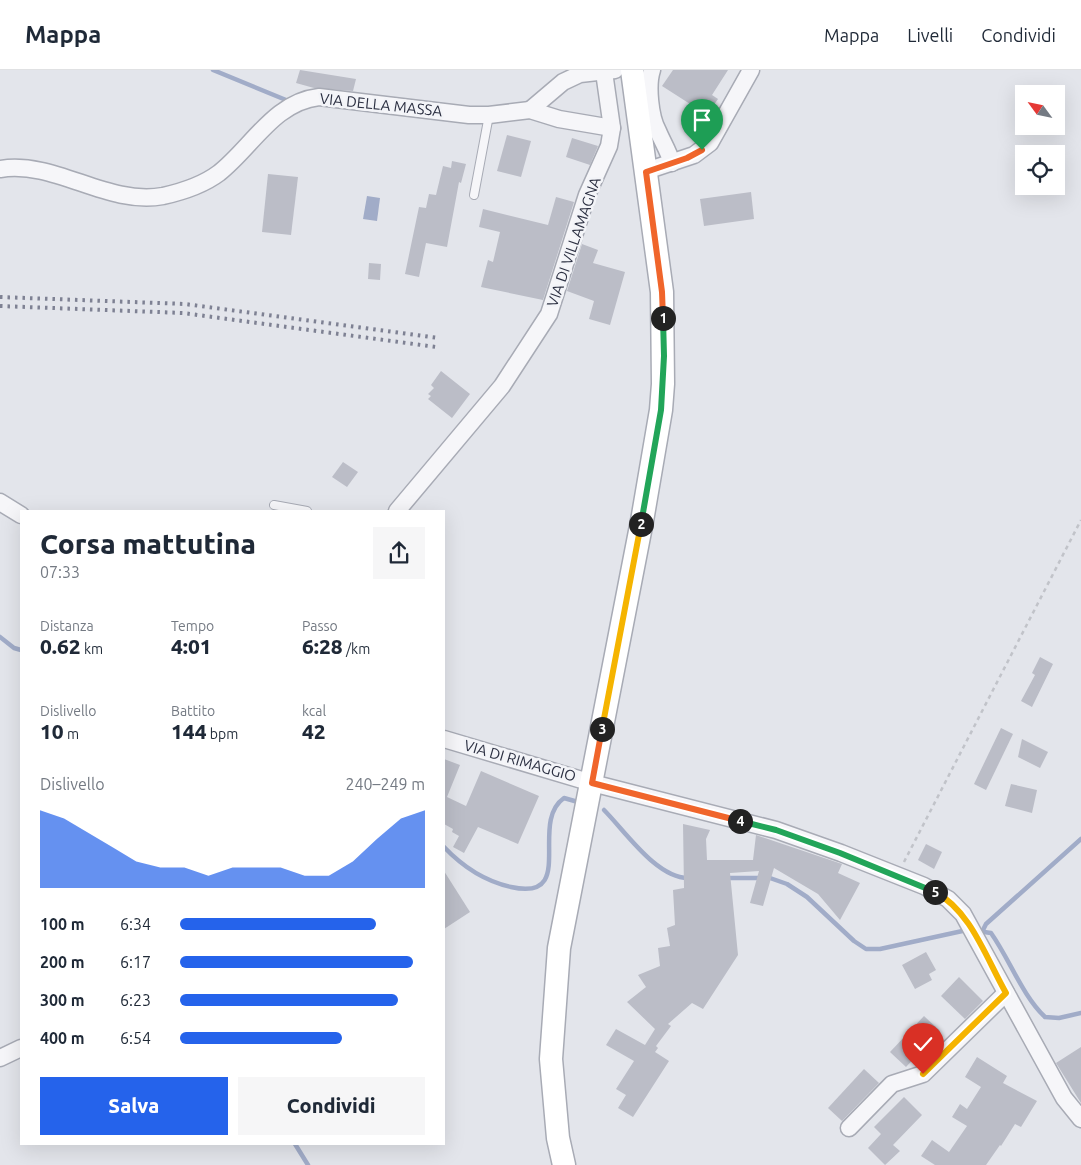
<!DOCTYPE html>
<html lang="it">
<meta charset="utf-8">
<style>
body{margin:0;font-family:Ubuntu,sans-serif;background:#f6f6f7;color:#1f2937;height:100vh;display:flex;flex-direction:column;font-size:19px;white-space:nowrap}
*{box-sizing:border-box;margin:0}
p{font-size:16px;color:#747a83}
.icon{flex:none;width:28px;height:28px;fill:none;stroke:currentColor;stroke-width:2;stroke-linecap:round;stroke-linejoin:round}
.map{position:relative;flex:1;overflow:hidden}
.panel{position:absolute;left:20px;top:440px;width:425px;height:635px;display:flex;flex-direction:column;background:#fff;border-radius:0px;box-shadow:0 5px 20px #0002}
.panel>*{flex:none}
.needle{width:32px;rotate:303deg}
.buttons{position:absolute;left:1015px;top:15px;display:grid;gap:10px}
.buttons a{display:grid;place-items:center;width:50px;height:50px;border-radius:0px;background:#fff;box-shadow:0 5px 20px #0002;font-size:25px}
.pin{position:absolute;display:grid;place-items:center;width:42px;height:42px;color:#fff;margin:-51px -21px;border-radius:50% 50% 50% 0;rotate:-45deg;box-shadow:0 0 5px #0007}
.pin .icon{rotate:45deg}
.km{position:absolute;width:25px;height:25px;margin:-12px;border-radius:50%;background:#222;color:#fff;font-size:14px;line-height:25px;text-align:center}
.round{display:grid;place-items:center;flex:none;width:52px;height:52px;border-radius:0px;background:#f6f6f7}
.overview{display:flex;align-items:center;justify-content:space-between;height:85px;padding:0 20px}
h1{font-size:28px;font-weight:800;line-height:38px}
.metrics{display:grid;grid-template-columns:repeat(3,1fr);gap:8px;height:85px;padding:5px 20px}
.metrics div{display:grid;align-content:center}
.metrics b{font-size:21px;font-weight:800}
.metrics small{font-size:14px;font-weight:400}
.metrics p{font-size:14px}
.chart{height:140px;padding:10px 20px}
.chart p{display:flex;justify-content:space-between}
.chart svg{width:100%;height:90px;margin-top:5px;fill:#2563eb;opacity:.7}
.cta{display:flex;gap:10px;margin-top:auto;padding:10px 20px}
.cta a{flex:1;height:58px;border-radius:0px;background:#2563eb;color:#fff;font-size:20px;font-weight:800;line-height:58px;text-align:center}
.cta a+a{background:#f6f6f7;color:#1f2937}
ul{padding:0 20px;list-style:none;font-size:16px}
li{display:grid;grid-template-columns:80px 60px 1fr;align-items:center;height:38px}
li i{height:12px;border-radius:6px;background:#2563eb}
header{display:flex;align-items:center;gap:30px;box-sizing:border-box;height:70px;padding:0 25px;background:#fff;border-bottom:1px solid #e0e1e3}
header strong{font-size:24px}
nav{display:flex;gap:28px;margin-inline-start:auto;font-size:18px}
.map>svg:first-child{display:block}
.water{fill:#a1acc8}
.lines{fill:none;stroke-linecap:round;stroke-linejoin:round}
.stream{stroke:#a1acc8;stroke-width:4.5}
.building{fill:#bbbdc7}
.service-casing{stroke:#a8abb5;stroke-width:10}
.minor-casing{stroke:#a8abb5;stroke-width:19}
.secondary-casing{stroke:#a8abb5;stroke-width:25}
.path{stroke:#c1c3c9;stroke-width:2.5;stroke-dasharray:4 4;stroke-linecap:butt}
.service{stroke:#f6f6f9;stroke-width:8}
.minor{stroke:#f6f6f9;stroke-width:16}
.secondary{stroke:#fff;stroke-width:22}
.rail{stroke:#7e8193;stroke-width:4;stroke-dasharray:2.5 5;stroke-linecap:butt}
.split-1-casing{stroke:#fff;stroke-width:10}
.split-2-casing{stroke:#fff;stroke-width:10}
.split-3-casing{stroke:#fff;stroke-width:10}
.split-4-casing{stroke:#fff;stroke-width:10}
.split-5-casing{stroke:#fff;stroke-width:10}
.split-6-casing{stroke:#fff;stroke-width:10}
.split-1{stroke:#f0652b;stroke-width:6}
.split-2{stroke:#22a559;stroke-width:6}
.split-3{stroke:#f5b400;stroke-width:6}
.split-4{stroke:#f0652b;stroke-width:6}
.split-5{stroke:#22a559;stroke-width:6}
.split-6{stroke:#f5b400;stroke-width:6}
.labels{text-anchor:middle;stroke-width:5;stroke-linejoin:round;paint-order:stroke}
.street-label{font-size:15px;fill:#2c3042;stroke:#f3f4f8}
</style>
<header>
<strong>Mappa</strong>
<nav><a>Mappa</a><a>Livelli</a><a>Condividi</a></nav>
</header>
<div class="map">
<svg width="1081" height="1095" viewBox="0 0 1081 1095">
<rect width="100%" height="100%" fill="#e3e5eb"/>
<path class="water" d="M367 126 380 128 377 151 363 149Z"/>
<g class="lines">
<g class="stream">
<path d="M213 0 286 30"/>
<path d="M0 567 14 578 21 580"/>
<path d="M604 740C625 761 657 809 689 808"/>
<path d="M444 777C463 797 484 811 511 817 578 832 528 753 564 728L578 732"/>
<path d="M727 808H770L787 814 807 827 854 871 866 879H880L967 860"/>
<path d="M977 861 991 863C1010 890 1022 925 1045 947L1059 948 1081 943"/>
<path d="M982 862 986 854 1081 769"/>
<path d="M295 1074 308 1095"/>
</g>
</g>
<g class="building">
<path d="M300 0 356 9 353 21 314 18 296 13Z"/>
<path d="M673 0H728L712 25 718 29 711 39 705 35 701 41 662 16Z"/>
<path d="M507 65 531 71 521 107 497 101Z"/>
<path d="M572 68 598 76 590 95 566 87Z"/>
<path d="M452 91 466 94 461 113 459 112 447 177 426 173 419 207 405 204 419 137 426 138 429 124 436 125 443 96 451 98Z"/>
<path d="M268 104 298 107 291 165 262 162Z"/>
<path d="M751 122 754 149 704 156 700 129Z"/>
<path d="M556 127 574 132 543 230 481 217 488 190 493 192 500 162 479 157 483 139 548 155Z"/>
<path d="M582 174 598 180 593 193 625 202 610 255 589 249 594 231 567 221Z"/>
<path d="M369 193 381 194 380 210 368 209Z"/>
<path d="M441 301 470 324 452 348 428 329 431 326 428 324 434 318 431 315Z"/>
<path d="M343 392 358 402 347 417 332 407Z"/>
<path d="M1040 587 1053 594 1032 637 1021 631 1035 605 1032 603Z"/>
<path d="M1001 658 1013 664 986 720 974 714Z"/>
<path d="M1022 669 1048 682 1040 698 1018 687Z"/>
<path d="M444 689 460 695 447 727 466 736 481 701 539 726 518 774 478 757 464 783 453 777 459 766 452 762 453 759 444 754Z"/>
<path d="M1011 714 1037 720 1032 743 1005 736Z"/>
<path d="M683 754 710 760 706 769 707 790H753L756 765 842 794 838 803 860 813 840 850 818 824 774 798 763 836 750 833 759 801 730 803 738 885 703 939 692 933 668 954 671 956 656 976 658 978 655 982 669 991 633 1047 618 1038 626 1025 616 1019 634 991 606 975 616 959 645 975 655 959 627 932 646 917 638 905 660 896 658 878 670 876 667 858 675 855 673 820 684 818Z"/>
<path d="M926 774 942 782 934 799 918 790Z"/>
<path d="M444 801 470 842 444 859Z"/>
<path d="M926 882 936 900 929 904 932 910 915 919 902 895Z"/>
<path d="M959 907 983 931 965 949 941 926Z"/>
<path d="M924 946 940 961 906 997 890 982Z"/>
<path d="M1081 977V1033L1056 993Z"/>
<path d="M977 987 1007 1006 1003 1013 1037 1031 1021 1057 1015 1054 1001 1076 1000 1075 986 1095H935L921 1086 932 1070 949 1082 967 1056 952 1047 960 1034 967 1039 981 1017 965 1007Z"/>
<path d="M864 999 879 1013 842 1051 828 1038Z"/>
<path d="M904 1027 922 1045 893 1075 900 1081 885 1095 868 1078 881 1064 874 1057Z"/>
</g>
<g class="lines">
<defs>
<g id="service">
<path d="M474 125 489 45"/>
<path d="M274 435 307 441"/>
</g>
<g id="minor">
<path d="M652 0C647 15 650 47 658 61 663 73 668 80 672 93"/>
<path d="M530 40 563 12 580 4 615 0"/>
<path d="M0 99C56 90 106 136 163 126 181 122 203 115 219 103 252 77 274 32 319 27L469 45H489L530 40 559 49 612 58"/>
<path d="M646 101 694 85 710 73 751 0"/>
<path d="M0 432 21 445"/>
<path d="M397 441 502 316 549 244 587 125 609 76 612 58 604 2"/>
<path d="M444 669 592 713 776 760 841 783 924 816 948 829 963 844 1064 1028 1081 1049"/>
<path d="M0 988 21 978"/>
<path d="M849 1058 892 1014 923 1004 1006 923"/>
</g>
<path id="secondary" d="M564 1095 558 1068 551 989 559 878 642 451 661 340 663 314 662 222 632 0"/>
</defs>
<use href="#service" class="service-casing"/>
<use href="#minor" class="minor-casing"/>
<use href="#secondary" class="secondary-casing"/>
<path class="path" d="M904 792 1081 450"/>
<use href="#service" class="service"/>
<use href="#minor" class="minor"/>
<use href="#secondary" class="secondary"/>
<g class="rail">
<path d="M0 227 185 234 439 268"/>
<path d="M0 236 183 243 436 277"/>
</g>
</g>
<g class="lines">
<defs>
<path id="split-1" d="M663 248 662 222 646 102 687 88 702 80"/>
<path id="split-2" d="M641 454 661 340 664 286 663 248"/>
<path id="split-3" d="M602 659 641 454"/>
<path id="split-4" d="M602 659 592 713 740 751"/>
<path id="split-5" d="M740 751 776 760 840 783 935 822"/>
<path id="split-6" d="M923 1004 1006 923C986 888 971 841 935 822"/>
</defs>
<use href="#split-1" class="split-1-casing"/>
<use href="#split-2" class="split-2-casing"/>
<use href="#split-3" class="split-3-casing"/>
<use href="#split-4" class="split-4-casing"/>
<use href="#split-5" class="split-5-casing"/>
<use href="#split-6" class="split-6-casing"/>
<use href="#split-1" class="split-1"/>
<use href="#split-2" class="split-2"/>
<use href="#split-3" class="split-3"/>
<use href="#split-4" class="split-4"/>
<use href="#split-5" class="split-5"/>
<use href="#split-6" class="split-6"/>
</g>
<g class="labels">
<g class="street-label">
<text transform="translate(381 35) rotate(6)" y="5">VIA DELLA MASSA</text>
<text transform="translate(574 172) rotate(-71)" y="5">VIA DI VILLAMAGNA</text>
<text transform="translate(520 691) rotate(16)" y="5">VIA DI RIMAGGIO</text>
</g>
</g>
</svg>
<div class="buttons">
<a><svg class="needle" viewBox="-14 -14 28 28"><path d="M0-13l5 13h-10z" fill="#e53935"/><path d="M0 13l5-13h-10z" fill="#747a83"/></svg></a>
<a><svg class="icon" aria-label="locate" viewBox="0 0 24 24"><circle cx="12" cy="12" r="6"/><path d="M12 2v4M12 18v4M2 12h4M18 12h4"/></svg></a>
</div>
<div class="pin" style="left:702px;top:80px;background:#1e9e55"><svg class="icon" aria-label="arrive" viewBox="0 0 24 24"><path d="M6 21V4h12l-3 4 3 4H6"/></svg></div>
<div class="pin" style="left:923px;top:1004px;background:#d93025"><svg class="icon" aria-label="check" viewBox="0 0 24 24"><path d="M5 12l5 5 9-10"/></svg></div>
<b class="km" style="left:663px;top:248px">1</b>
<b class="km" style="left:641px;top:454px">2</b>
<b class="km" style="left:602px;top:659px">3</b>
<b class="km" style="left:740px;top:751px">4</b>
<b class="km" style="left:935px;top:822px">5</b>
<section class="panel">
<div class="overview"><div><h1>Corsa mattutina</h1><p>07:33</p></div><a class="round"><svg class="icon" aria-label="share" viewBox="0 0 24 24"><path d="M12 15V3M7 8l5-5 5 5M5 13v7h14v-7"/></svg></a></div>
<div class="metrics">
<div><p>Distanza</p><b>0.62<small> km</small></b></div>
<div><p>Tempo</p><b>4:01</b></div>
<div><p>Passo</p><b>6:28<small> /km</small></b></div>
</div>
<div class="metrics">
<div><p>Dislivello</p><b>10<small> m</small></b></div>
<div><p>Battito</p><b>144<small> bpm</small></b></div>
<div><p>kcal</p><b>42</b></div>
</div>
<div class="chart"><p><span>Dislivello</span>240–249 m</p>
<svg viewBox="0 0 160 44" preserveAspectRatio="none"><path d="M0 44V6L10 10L20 17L30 24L40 31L50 34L60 34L70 38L80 34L90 34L100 34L110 38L120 38L130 31L140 20L150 10L160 6V44z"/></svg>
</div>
<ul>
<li><b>100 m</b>6:34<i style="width:80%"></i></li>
<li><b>200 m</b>6:17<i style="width:95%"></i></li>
<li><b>300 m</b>6:23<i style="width:89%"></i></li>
<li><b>400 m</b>6:54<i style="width:66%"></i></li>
</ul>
<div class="cta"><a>Salva</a><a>Condividi</a></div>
</section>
</div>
